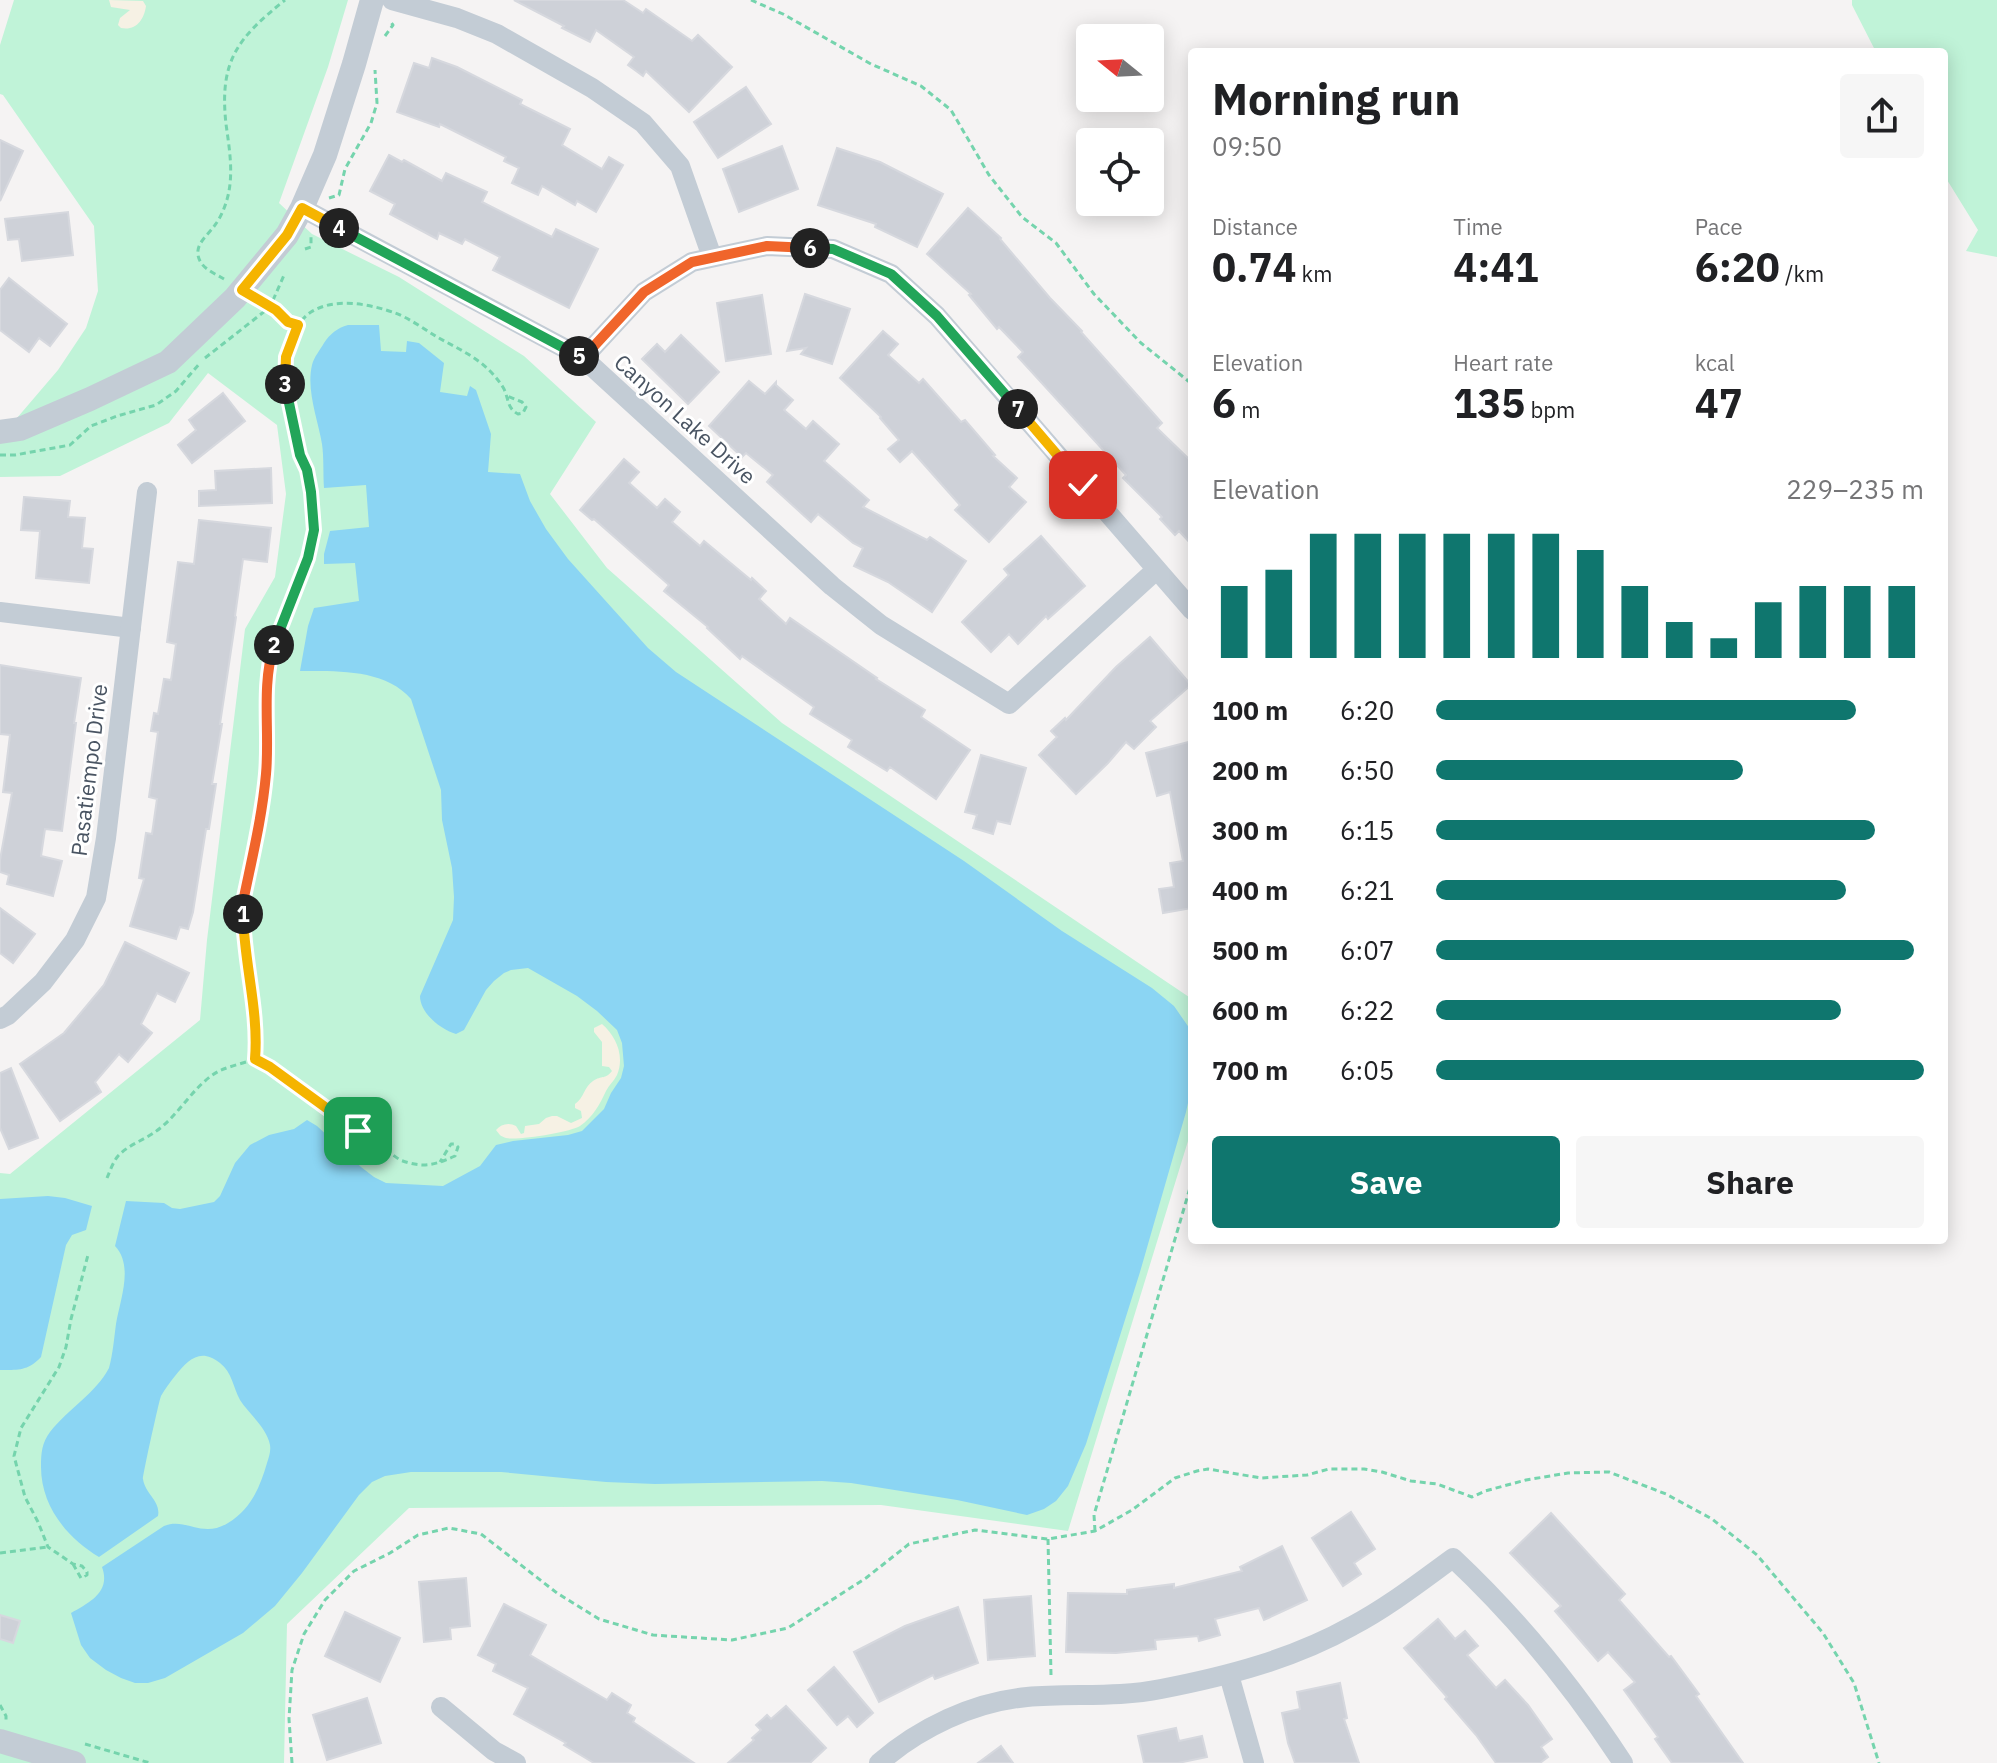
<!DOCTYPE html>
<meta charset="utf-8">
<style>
body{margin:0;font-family:"IBM Plex Sans",sans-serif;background:#f6f6f6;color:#202124;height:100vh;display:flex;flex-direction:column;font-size:30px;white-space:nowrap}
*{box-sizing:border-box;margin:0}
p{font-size:26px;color:#757577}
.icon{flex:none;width:44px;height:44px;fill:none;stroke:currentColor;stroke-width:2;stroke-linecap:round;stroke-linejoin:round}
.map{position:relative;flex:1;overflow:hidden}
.panel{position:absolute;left:1188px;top:48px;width:760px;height:1196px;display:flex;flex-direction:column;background:#fff;border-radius:8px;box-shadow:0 4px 20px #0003}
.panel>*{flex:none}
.needle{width:52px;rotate:288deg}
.tools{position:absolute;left:1076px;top:24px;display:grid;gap:16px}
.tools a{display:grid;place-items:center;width:88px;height:88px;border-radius:8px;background:#fff;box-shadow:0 4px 20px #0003;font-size:40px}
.pin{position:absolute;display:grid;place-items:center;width:68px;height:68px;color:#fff;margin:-34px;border-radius:16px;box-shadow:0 4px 12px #0006}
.km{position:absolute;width:40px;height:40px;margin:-20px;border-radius:50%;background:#222;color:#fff;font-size:22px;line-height:40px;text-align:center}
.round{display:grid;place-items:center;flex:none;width:84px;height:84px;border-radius:8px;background:#f6f6f6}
.head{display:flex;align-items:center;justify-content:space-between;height:136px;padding:0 24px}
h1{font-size:44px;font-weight:700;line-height:60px}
.figures{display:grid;grid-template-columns:repeat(3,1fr);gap:12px;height:136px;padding:8px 24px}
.figures div{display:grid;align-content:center}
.figures b{font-size:40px;font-weight:700}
.figures small{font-size:22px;font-weight:400}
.figures p{font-size:22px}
.chart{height:224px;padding:16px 24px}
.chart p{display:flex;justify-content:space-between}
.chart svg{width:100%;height:144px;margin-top:8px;stroke:#0f766e;stroke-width:6}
.button{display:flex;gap:16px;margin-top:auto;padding:16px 24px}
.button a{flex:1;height:92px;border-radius:8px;background:#0f766e;color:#fff;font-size:32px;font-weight:700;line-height:92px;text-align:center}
.button a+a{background:#f6f6f6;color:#202124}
ul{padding:0 24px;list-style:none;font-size:26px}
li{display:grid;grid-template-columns:128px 96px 1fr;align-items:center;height:60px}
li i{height:20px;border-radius:10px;background:#0f766e}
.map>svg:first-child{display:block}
.green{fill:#c0f3d8}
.sand{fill:#f6f1e4}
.water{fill:#8bd5f3}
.building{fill:#ced1d8;stroke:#d6d8de;stroke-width:2}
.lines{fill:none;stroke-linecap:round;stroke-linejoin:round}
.path{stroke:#75d4ad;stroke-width:3;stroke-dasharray:6 4;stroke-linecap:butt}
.minor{stroke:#c3ccd5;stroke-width:20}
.tertiary{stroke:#c3ccd5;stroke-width:24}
.split-1-casing{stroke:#fff;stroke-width:16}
.split-2-casing{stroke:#fff;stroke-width:16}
.split-3-casing{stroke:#fff;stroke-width:16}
.split-4-casing{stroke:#fff;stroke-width:16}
.split-5-casing{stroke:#fff;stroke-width:16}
.split-6-casing{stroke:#fff;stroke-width:16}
.split-7-casing{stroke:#fff;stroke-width:16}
.split-8-casing{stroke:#fff;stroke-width:16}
.split-1{stroke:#f5b400;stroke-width:10}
.split-2{stroke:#f0652b;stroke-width:10}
.split-3{stroke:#22a559;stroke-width:10}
.split-4{stroke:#f5b400;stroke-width:10}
.split-5{stroke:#22a559;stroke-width:10}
.split-6{stroke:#f0652b;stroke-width:10}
.split-7{stroke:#22a559;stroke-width:10}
.split-8{stroke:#f5b400;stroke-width:10}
.labels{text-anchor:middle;stroke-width:6;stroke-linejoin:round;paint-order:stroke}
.street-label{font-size:22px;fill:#495462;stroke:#fff}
</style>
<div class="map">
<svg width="1997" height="1763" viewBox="0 0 1997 1763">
<rect width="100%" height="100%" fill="#f5f3f3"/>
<g class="green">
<path d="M14 0H348L328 67 279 203 312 234 399 277 524 356 596 422 550 494 607 568 782 723 1192 999V1128L1068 1531 881 1505 409 1508 287 1624 284 1763H0V1173L10 1174 200 1020 207 940 245 629 275 577 286 494 277 425 208 373 169 423 60 476 0 477V421L17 418 58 370 86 328 98 291 94 226 3 95 0 94V45Z"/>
<path d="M1852 0H1997V257L1966 251 1978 230 1944 175V52H1876L1852 5Z"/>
</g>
<g class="sand">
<path d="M109 0 143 1 146 6C144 20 136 31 121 28L118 25 120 18 130 10 111 7Z"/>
<path d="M602 1024C616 1036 625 1056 617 1075 614 1081 609 1085 606 1091 600 1104 593 1117 580 1126 571 1132 516 1141 506 1138 500 1136 500 1135 496 1130 501 1124 509 1122 516 1126L521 1134 524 1133 525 1126 539 1124 546 1118 552 1116H557L571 1123 582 1118 581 1111 575 1108V1104C584 1098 584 1087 593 1081 602 1075 605 1080 612 1071L609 1067 602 1066V1042L594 1032V1028Z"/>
</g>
<g class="water">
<path d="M348 325H379L381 351 406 352 407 341 419 343 444 363 440 392 467 396 470 386 476 390 491 434 488 472 520 474 530 501 546 529 568 559 648 648 676 672 964 861 1062 931 1152 988 1174 1006 1192 1032V1085L1186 1112 1140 1272 1086 1444 1068 1486 1056 1501 1044 1509 1027 1515 957 1500 851 1483 822 1481 655 1484 606 1482 501 1472H411L385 1476 372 1482 359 1495 302 1573 275 1606 243 1633 165 1678 148 1683H135L121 1678 106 1670 90 1658 81 1645 71 1613C90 1602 111 1592 102 1567L164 1526C186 1517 202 1539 228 1523 251 1509 260 1487 267 1463 269 1457 271 1451 270 1445 267 1428 249 1414 240 1400 233 1387 232 1372 220 1363 200 1347 188 1360 175 1376 170 1382 165 1389 161 1396 159 1401 143 1474 143 1479 145 1494 161 1501 158 1516L99 1557C67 1538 41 1506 41 1467 41 1452 42 1443 50 1432 68 1409 96 1393 109 1368 113 1353 114 1339 116 1324 120 1300 134 1266 115 1246L126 1201 164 1203 172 1208 180 1209 214 1202 220 1196 235 1163 250 1145 269 1135 294 1129 307 1120 317 1126 361 1167 374 1177 386 1183 443 1186 480 1166 496 1145 513 1141 568 1135 582 1131 604 1109 611 1093 621 1078 624 1066 622 1043 617 1030 597 1011 577 996 528 968 511 970 504 973 494 981 486 990 464 1030 456 1034C440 1029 420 1013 420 996L453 920 454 897 452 868 442 820 441 790 411 699C385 669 338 671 300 671L308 626 314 608 359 601 355 563 324 564V554L330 531 369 527 366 485 324 488C323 474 324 458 322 444 318 420 306 390 312 365 314 357 320 350 324 343 330 334 337 328 348 325Z"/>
<path d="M48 1196 65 1198 92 1206 86 1230 72 1235 66 1245 41 1357C28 1371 18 1370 0 1370V1199Z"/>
</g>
<g class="building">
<path d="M514 0H623L643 13 646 9 692 41 698 35 732 67 689 112 646 71 643 76 628 65 634 57 596 30 590 42 562 28 564 26Z"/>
<path d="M432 58 457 67 522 100 520 104 570 129 562 145 602 169 609 157 623 165 596 212 577 201 575 205 542 186 538 195 512 183 519 168 504 161 506 157 440 124 439 127 397 112 414 63 429 68Z"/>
<path d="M746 87 771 124 718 158 694 122Z"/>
<path d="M0 140 23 151 0 201Z"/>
<path d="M782 146 798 189 739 212 723 169Z"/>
<path d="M837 148 880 162 943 194 917 247 875 227 876 224 818 205Z"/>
<path d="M389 155 402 162 404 160 442 181 446 173 487 192 482 202 552 237 556 229 598 249 569 308 493 270 500 257 465 239 462 244 439 233 437 239 390 214 395 204 370 191Z"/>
<path d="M968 208 1001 238 1000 239 1050 298 1082 331 1081 332 1162 423 1157 428 1192 462V545L1179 531 1175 535 1160 519 1162 517 1123 478 1126 475 1018 357 1023 352 999 327 997 329 969 295 971 294 927 254Z"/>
<path d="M68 212 73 255 22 261 19 239 8 240 5 219Z"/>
<path d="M9 278 67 324 50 346 39 338 29 352 0 330V290Z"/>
<path d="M805 294 850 309 832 364 801 354 806 348 787 351Z"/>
<path d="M762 295 771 354 726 361 717 303Z"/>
<path d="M883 331 898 344 888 355 919 383 923 379 961 422 965 420 995 455 993 456 1017 478 1009 487 1026 502 989 542 955 510 960 505 912 451 900 462 888 449 899 440 880 418 881 417 840 378Z"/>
<path d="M681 335 719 372 688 404 642 359 657 344 665 352Z"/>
<path d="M749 381 765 394 776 382V385L793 400 784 410 806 429 813 421 839 444 824 461 869 500 863 507 927 540 930 537 966 561 932 612 888 582 854 566 863 548 853 543 818 514 811 522 767 482 773 475 746 453 742 457 709 426Z"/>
<path d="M223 393 245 421 192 463 178 445 196 430 189 420Z"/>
<path d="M624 459 639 472 629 483 657 508 665 499 680 512 672 522 700 546 704 541 751 580 752 578 766 591 759 599 786 624 790 618 877 678 876 679 925 710 921 717 970 750 936 799 890 767 887 771 848 747 852 740 810 714 814 707 742 656 740 659 707 628 708 627 664 591 669 585 594 519 592 520 580 510Z"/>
<path d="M271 468 272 503 199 506V491L216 490 215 471Z"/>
<path d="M24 497 70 501 68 517 85 518 82 548 93 549 89 583 36 578 40 531 21 530Z"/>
<path d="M199 520 271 528 267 562 243 559 235 616 236 617 220 724H222L212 784H216L209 829H206L193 912 188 929 180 927 176 939 130 926 144 879 139 878 146 833 152 834 157 799 149 797 158 732 151 731 154 713 158 714 164 679 171 680 176 644 167 642 178 562 194 564Z"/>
<path d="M1041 536 1085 586 1048 619 1046 616 1018 644 1009 634 991 652 962 622 1009 575 1004 569Z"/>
<path d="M1150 637 1191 685 1150 721 1156 727 1134 749 1126 742 1108 763 1076 794 1039 755 1057 737 1051 731 1065 718 1066 720 1116 667Z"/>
<path d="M0 665 81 678 74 723H76L62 831 45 829 41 856 62 861 53 896 7 884 9 875 0 872V860L12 793 3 792 10 735 0 734Z"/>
<path d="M1192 741V908L1163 913 1159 889 1174 887 1170 863 1183 861 1170 792 1157 796 1146 753Z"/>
<path d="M981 755 1026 768 1010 824 997 821 993 834 973 828 977 815 965 812Z"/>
<path d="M0 908 35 934 13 963 0 953Z"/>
<path d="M125 942 189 973 175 1002 157 993 141 1024 152 1033 128 1062 119 1054 95 1082 101 1092 60 1121 20 1064 64 1033 104 985Z"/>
<path d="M11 1068 38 1138 9 1149 0 1128V1073Z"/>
<path d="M1351 1512 1375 1549 1354 1563 1361 1574 1343 1586 1312 1538Z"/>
<path d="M1551 1513 1625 1594 1619 1600 1669 1657 1671 1656 1699 1694 1696 1696 1743 1763H1672L1655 1739 1658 1737 1624 1690 1635 1682 1608 1652 1598 1661 1555 1611 1561 1606 1510 1553Z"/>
<path d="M1282 1546 1307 1600 1264 1620 1259 1608 1215 1619 1220 1635 1199 1641 1198 1636 1155 1640 1156 1649 1116 1653 1066 1652 1068 1593 1127 1594V1590L1174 1584V1588L1242 1571 1240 1567Z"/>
<path d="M466 1578 470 1626 450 1628 451 1639 424 1642 419 1582Z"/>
<path d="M1031 1596 1035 1656 988 1660 984 1600Z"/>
<path d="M504 1604 546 1625 530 1655 607 1700 612 1693 631 1705 627 1713 635 1718 633 1722 694 1763H594L564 1745 566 1743 514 1714 528 1688 493 1671 496 1664 478 1655Z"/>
<path d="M958 1607 978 1663 935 1679 933 1675 879 1702 854 1652 905 1626Z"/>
<path d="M345 1612 400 1638 380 1682 325 1656Z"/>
<path d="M0 1615 20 1621 13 1643 0 1639Z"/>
<path d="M1438 1619 1455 1639 1465 1631 1478 1646 1467 1655 1496 1688 1505 1680 1528 1705 1552 1739 1541 1747 1548 1757 1540 1763H1496L1476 1735 1445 1699 1447 1697 1404 1648Z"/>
<path d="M834 1667 873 1713 857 1727 848 1716 837 1725 808 1690Z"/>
<path d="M1340 1683 1347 1718 1344 1719 1359 1763H1295L1288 1743 1282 1713 1300 1709 1297 1692Z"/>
<path d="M367 1698 381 1743 327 1760 313 1715Z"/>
<path d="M786 1706 826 1748 810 1763H728L754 1740 752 1738 761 1730 756 1725 767 1715 771 1719Z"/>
<path d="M1176 1728 1179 1741 1202 1736 1207 1757 1178 1763H1144L1138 1736Z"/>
<path d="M1001 1746 1013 1763H978Z"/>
</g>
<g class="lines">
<g class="path">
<path d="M751 0 783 14 871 64 921 86 951 110 989 175 1022 217 1056 243 1094 294 1141 343 1192 384"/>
<path d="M385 36 393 25 389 20"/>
<path d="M329 198 339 195 345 169 371 123 377 103 375 70"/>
<path d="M305 249 311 247V237"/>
<path d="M224 279C214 273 200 268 198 255 196 243 209 234 215 225 222 216 227 202 229 191 233 169 229 146 226 124 219 60 238 38 285 0"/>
<path d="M261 301C274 309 284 320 298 325 302 320 306 315 311 312 335 297 370 304 395 313 409 318 424 329 437 337 455 347 475 356 489 370 495 376 500 382 504 389 509 400 507 408 518 414L523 413 526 407 522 402 507 396"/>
<path d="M298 325 286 357 284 380 300 455 307 470 311 492 314 530 308 558 272 650 267 680 266 770 262 809 242 907 243 933 248 962 257 1039 255 1059 270 1067 400 1160C422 1168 433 1166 455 1156L458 1147 455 1144H451L440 1162"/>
<path d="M205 358 270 307 285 273"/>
<path d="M0 455H15L70 445 91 426 117 416 156 405 176 391 200 363"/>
<path d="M107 1178C110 1171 113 1162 118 1156 128 1145 144 1140 155 1132 180 1115 193 1085 219 1071 230 1066 244 1063 255 1059"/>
<path d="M1095 1531 1094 1515 1192 1181"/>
<path d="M1048 1539 1051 1675"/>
<path d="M0 1553 48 1547"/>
<path d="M73 1564 81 1578 87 1575V1572L82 1566 73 1564 48 1547 38 1522 25 1497 14 1456 21 1428 59 1367 66 1347 71 1319 88 1255"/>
<path d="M0 1705 6 1716V1720"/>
<path d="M85 1744 150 1763"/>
<path d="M292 1763 289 1719 292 1670 304 1634 325 1600 354 1571 390 1553 418 1535 449 1528 481 1534 557 1593 599 1619 653 1635 732 1640 788 1628 866 1578 909 1544 975 1530 1048 1539 1095 1531 1132 1510 1175 1478 1197 1471 1208 1469 1261 1478 1307 1475 1329 1469H1364L1382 1472 1411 1481 1437 1484 1472 1497 1485 1491 1526 1480 1568 1473 1609 1472 1666 1494 1712 1519 1757 1555 1823 1633 1854 1683 1879 1763"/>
</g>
<g class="minor">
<path d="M392 0 457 18 497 34 592 88 643 123 680 166 712 257"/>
<path d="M302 208 583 358 832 586 881 625 1009 704 1156 570"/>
<path d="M583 358 644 292 692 262 767 246 833 249 891 274 937 316 1192 610"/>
<path d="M0 612 131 628"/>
<path d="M0 1019 8 1015 43 982 75 940 96 898 106 838 147 492"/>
<path d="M1229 1675 1254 1763"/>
<path d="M441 1707 494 1751 516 1763"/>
<path d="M879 1763C919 1728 973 1702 1027 1697 1072 1693 1117 1698 1161 1689 1228 1676 1293 1659 1352 1626 1388 1607 1420 1582 1453 1558 1518 1619 1574 1688 1623 1763"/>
</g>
<g class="tertiary">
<path d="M0 432 20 429 90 399 168 362 235 298 287 235 302 208 325 155 354 64 372 0"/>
<path d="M0 1741 74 1763"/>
</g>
</g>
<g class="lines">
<defs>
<path id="split-1" d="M243 914C244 963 259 1011 255 1059L270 1067 358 1131"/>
<path id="split-2" d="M243 914 242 907C251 862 262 819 266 774 270 731 261 687 274 645"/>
<path id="split-3" d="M274 645 308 558 314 530 311 492 307 470 300 455 285 384"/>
<path id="split-4" d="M285 384 286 357 298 325 288 322 276 310 242 290 287 235 302 208 339 228"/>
<path id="split-5" d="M339 228 579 356"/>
<path id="split-6" d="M579 356 583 358 644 292 692 262 767 246 810 248"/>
<path id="split-7" d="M810 248 833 249 891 274 937 316 1018 409"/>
<path id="split-8" d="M1018 409 1083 485"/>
</defs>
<use href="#split-1" class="split-1-casing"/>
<use href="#split-2" class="split-2-casing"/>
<use href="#split-3" class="split-3-casing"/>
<use href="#split-4" class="split-4-casing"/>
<use href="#split-5" class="split-5-casing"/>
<use href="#split-6" class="split-6-casing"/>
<use href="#split-7" class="split-7-casing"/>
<use href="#split-8" class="split-8-casing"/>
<use href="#split-1" class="split-1"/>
<use href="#split-2" class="split-2"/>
<use href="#split-3" class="split-3"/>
<use href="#split-4" class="split-4"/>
<use href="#split-5" class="split-5"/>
<use href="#split-6" class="split-6"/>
<use href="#split-7" class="split-7"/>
<use href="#split-8" class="split-8"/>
</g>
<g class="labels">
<g class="street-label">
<text transform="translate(685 419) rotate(42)" y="8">Canyon Lake Drive</text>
<text transform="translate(89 770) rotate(-83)" y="8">Pasatiempo Drive</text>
</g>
</g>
</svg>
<div class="tools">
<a><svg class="needle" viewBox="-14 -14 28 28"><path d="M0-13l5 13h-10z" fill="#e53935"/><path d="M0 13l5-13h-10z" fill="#757577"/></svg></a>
<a><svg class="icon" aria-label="locate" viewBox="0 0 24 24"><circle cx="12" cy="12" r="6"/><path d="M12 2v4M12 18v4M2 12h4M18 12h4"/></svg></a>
</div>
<div class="pin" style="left:358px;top:1131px;background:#1e9e55"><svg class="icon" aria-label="arrive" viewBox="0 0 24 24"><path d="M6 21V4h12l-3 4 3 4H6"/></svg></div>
<div class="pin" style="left:1083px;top:485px;background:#d93025"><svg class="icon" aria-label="check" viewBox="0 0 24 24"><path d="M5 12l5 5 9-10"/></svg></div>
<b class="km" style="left:243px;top:914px">1</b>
<b class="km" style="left:274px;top:645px">2</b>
<b class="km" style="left:285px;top:384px">3</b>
<b class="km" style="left:339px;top:228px">4</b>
<b class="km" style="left:579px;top:356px">5</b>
<b class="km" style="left:810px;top:248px">6</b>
<b class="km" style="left:1018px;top:409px">7</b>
<section class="panel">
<div class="head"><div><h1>Morning run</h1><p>09:50</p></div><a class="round"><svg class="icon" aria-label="share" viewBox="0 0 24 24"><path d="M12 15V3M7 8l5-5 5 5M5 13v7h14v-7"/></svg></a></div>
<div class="figures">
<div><p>Distance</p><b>0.74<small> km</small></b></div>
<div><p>Time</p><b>4:41</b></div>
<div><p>Pace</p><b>6:20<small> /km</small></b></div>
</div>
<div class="figures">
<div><p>Elevation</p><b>6<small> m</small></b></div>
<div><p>Heart rate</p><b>135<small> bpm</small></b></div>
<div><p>kcal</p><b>47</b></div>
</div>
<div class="chart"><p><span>Elevation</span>229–235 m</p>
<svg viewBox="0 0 160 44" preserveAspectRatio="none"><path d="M5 44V22M15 44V17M25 44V6M35 44V6M45 44V6M55 44V6M65 44V6M75 44V6M85 44V11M95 44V22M105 44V33M115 44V38M125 44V27M135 44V22M145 44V22M155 44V22"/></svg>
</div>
<ul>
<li><b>100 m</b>6:20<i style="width:86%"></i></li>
<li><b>200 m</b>6:50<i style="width:63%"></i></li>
<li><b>300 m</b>6:15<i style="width:90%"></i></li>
<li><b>400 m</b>6:21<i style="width:84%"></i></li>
<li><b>500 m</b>6:07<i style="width:98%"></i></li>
<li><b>600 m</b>6:22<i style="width:83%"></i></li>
<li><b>700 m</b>6:05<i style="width:100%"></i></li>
</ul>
<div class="button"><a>Save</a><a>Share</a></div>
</section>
</div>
